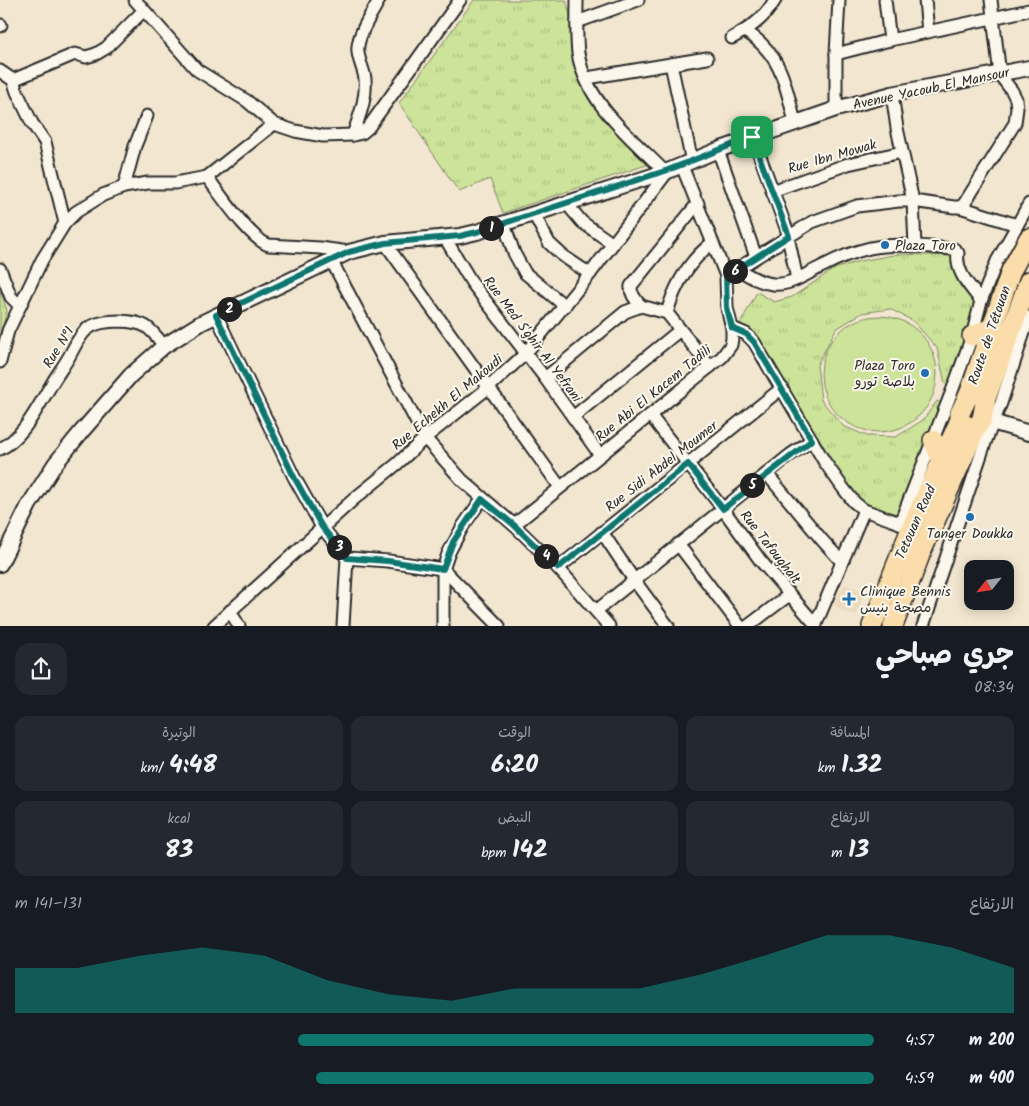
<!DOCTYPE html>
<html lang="ar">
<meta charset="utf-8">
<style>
body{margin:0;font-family:Kalam,"Playpen Sans Arabic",sans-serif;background:#242831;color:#f1f3f6;direction:rtl;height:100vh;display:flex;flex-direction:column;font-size:19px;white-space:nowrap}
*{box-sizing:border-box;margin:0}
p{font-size:16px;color:#9ea1a6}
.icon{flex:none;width:28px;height:28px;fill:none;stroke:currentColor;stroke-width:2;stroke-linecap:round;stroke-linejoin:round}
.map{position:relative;height:626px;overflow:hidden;direction:ltr}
.drawer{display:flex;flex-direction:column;background:#171b24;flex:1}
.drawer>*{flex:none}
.needle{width:32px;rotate:240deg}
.buttons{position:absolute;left:964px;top:560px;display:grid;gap:10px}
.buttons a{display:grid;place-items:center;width:50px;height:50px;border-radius:10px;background:#171b24;box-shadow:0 2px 12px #0003;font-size:25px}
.pin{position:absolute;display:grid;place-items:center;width:42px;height:42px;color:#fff;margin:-21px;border-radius:10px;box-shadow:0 2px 8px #0006}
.km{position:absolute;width:25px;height:25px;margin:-12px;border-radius:50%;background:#222;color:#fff;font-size:14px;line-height:25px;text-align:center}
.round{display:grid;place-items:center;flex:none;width:52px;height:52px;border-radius:15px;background:#242831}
.head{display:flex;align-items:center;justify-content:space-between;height:85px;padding:0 15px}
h1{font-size:28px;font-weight:700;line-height:38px}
.stats{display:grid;grid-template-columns:repeat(3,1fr);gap:8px;height:85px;padding:5px 15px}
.stats div{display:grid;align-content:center;border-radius:12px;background:#242831;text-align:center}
.stats b{font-size:25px;font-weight:700}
.stats small{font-size:14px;font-weight:400}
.stats p{font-size:14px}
.chart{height:140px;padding:10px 15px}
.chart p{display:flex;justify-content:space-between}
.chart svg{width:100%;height:90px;margin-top:5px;fill:#0f766e;opacity:.7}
ul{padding:0 15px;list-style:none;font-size:16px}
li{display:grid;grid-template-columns:80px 60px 1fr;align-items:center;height:38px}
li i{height:12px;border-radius:6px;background:#0f766e}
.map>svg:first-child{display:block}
.built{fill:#ebdabd}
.grass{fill:url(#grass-tufts);stroke:#7c8762}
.green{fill:#cce399;stroke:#7c8762}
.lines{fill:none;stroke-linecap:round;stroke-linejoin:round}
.minor-casing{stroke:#2b2b2b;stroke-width:15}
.tertiary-casing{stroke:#2b2b2b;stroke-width:18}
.trunk-casing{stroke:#2b2b2b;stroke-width:22}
.minor{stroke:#fbf7ec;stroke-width:11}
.tertiary{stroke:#fbf7ec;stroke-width:14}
.trunk{stroke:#faddab;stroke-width:19}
.route-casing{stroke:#fff;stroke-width:10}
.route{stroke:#0f766e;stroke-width:6}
.poi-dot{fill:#1f6fb2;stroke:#fbf7ec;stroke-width:2}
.labels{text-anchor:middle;stroke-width:4;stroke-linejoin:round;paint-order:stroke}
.street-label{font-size:14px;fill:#2b2b2b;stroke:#fbf7ec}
.poi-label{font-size:14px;fill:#2b2b2b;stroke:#fbf7ec;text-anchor:start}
</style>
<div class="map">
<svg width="1029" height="626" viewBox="0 0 1029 626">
<defs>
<pattern id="grass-tufts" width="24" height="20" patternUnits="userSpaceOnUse" patternTransform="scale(1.25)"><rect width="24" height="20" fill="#cce399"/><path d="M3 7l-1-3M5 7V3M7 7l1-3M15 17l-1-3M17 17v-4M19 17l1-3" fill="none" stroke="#afc384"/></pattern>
</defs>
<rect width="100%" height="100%" fill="#f2e6d0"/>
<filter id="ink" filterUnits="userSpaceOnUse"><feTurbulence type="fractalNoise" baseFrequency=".02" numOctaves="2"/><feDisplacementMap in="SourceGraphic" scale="10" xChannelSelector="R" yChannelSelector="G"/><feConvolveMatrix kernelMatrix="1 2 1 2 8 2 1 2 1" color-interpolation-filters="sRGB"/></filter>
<g filter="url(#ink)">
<path class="built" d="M846 585 854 587 863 593 856 616 840 610 834 604 843 586Z"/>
<g class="grass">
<path d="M474 0H566L593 99 649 164 503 213 490 179 459 192 399 103Z"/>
<path d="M899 254 952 256C953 277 959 289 976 302L949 389 945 383 937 348 913 321 890 309 862 313 836 329 817 365 821 400 843 426 867 436 896 437 923 420 937 401 943 404 896 517 869 506 848 488 758 335 740 324 757 292 774 302 792 297 834 269 860 261Z"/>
<path d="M0 291 7 310 0 337Z"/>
</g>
<circle class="green" cx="879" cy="374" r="58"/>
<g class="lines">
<defs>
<g id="minor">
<path d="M135 0 197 70 247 101 274 124 295 131 323 136 353 135 362 133 368 128 460 0"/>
<path d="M577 0C577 18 576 36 578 53 586 104 632 138 665 172"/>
<path d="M885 0 890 40"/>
<path d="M925 0 928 32"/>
<path d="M577 22 638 0"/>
<path d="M0 26 1 25"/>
<path d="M745 31C781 53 786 85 795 123"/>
<path d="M732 38C750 28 764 19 775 0"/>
<path d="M836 54 890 40 1029 10"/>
<path d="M671 64 692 162"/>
<path d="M0 71 13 80 17 92 32 123 45 142 65 223"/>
<path d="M587 78 707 58"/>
<path d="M13 80 75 54 86 57 96 54 106 48 144 10"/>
<path d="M892 94 897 128 913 201 915 246"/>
<path d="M836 109V54L839 0"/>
<path d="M353 135C359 117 367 98 365 79 364 68 356 57 358 46 360 30 372 14 379 0"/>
<path d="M753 137 789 236"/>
<path d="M718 150 756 257"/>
<path d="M207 177C220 194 251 240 269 245L320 248 349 252"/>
<path d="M124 187 135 146 147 116"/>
<path d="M772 191 848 164 902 152"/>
<path d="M566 203 582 222 613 244"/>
<path d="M960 207 1017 225"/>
<path d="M534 214 549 243 563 256 590 274"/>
<path d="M504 224 514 253 525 273 565 306"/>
<path d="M788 237 797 279"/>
<path d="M445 238 472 283 545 378 600 455"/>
<path d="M385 243 560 487"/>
<path d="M331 260 425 438 462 480 514 525 558 568 609 626"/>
<path d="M0 269 11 297 20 306"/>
<path d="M738 269C748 275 760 283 773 284 791 286 807 273 823 266 838 258 853 252 870 248 897 242 926 247 954 249L958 253C955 272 970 286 981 301"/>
<path d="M726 276 812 222 857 206 899 201H913L954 207H960L964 204 1015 123 1017 108 1016 99 1012 91 1000 75 991 0"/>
<path d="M641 306C636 300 630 294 631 286L698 203"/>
<path d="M667 313C675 284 689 261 712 243"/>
<path d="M216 315 294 477 322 527 347 558 388 561 443 569 499 626"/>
<path d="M732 328 746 334 754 342 824 461 843 488 854 502 864 510 900 523 905 527"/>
<path d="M0 362 8 331 42 260 65 223 76 212 103 195 124 187 148 183H175L207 177 274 124"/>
<path d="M545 378 625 312 641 306 667 313 710 367"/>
<path d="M650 415 723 509 760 560 816 625"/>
<path d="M573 417 680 330"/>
<path d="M0 449C23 438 37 408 50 387 56 376 64 366 70 355 75 346 79 336 87 329 96 322 109 321 120 321 145 322 149 326 164 346"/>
<path d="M767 474 822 540 842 562"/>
<path d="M900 523 954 386 972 336 981 301 997 261 1029 204"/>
<path d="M514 525 722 357 731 345 732 338V328L727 308 726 276 682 166"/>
<path d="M602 532 634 580 668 626"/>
<path d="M678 544 740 626"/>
<path d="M558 568 782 388"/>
<path d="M230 611 239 626"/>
<path d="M596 611 790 455 812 440"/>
<path d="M214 626 354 499 397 464 425 438 488 388 525 354 590 274 668 171"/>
<path d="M343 626 347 558"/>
<path d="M443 626V569L448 554 463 526 482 499"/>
<path d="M748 626 789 595"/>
<path d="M815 626 864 510"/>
<path d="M923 626 986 440 1001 403 1029 317"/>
</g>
<g id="tertiary">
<path d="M982 419 1029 433"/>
<path d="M0 564 29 505 55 464 82 431 131 375 164 346 201 323 349 252 385 243 460 236 477 232 668 171 718 150 836 109 892 94 1029 68"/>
</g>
<g id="trunk">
<path d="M1029 238 1011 271 970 392 960 413V420L966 426 973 427 979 424 982 419 986 398 1029 281"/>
<path d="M972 336 991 328"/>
<path d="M933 440 942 461"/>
<path d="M872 626 910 531 960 420"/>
<path d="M893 626 920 555 977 426"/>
</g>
</defs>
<use href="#minor" class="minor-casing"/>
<use href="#tertiary" class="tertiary-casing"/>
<use href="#trunk" class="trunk-casing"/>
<use href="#minor" class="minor"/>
<use href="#tertiary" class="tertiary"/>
<use href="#trunk" class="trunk"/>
</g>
</g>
<g class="lines" filter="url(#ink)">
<defs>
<path id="route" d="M752 137 789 236 726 276 727 308 732 328 746 334 754 342 812 440 723 509 688 464 558 568 514 525 482 499 453 542 443 569 388 561 347 558 322 527 294 477 216 315 349 252 385 243 460 236 477 232 668 170Z"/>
</defs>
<use href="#route" class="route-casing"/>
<use href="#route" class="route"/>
</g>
<g class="poi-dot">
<circle cx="885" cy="245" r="5"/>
<circle cx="925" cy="373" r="5"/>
<circle cx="970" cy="517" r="5"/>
<path d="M846.5 591.5h5v5h5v5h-5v5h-5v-5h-5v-5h5z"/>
</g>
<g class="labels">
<g class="street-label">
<text transform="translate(931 88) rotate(-12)" y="5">Avenue Yacoub El Mansour</text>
<text transform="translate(832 156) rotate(-16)" y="5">Rue Ibn Mowak</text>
<text transform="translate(989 335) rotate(-71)" y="5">Route de Tétouan</text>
<text transform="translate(533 339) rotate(53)" y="5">Rue Med S'ghir Al Yefrani</text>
<text transform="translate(58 347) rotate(-58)" y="5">Rue N°1</text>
<text transform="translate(653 393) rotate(-39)" y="5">Rue Abi El Kacem Tadili</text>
<text transform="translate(447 402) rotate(-40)" y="5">Rue Echekh El Makoudi</text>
<text transform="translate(661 466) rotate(-38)" y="5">Rue Sidi Abdel Moumer</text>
<text transform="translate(915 522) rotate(-66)" y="5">Tetouan Road</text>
<text transform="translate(771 547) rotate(52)" y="5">Rue Tafoughalt</text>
</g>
<g class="poi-label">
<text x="895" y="250">Plaza Toro</text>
<text x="915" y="370" text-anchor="end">Plaza Toro<tspan x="915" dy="16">بلاصة تورو</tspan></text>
<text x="970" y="538" text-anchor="middle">Tanger Doukka</text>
<text x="860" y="596">Clinique Bennis<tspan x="860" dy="16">مصحة بنيس</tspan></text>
</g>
</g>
</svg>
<div class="buttons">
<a><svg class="needle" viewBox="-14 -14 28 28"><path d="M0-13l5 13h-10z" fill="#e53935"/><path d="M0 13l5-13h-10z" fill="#9ea1a6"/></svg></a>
</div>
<div class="pin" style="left:752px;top:137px;background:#1e9e55"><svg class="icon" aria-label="arrive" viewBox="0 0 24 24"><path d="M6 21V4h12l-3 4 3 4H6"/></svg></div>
<b class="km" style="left:491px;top:228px">1</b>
<b class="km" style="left:229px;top:309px">2</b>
<b class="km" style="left:339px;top:547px">3</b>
<b class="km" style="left:546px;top:556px">4</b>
<b class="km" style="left:752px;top:485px">5</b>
<b class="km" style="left:735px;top:271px">6</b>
</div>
<section class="drawer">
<div class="head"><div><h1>جري صباحي</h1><p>08:34</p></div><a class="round"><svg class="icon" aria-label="share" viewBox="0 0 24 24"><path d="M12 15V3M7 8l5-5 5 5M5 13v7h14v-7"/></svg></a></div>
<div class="stats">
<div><p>المسافة</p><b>1.32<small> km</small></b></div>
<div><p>الوقت</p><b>6:20</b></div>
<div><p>الوتيرة</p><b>4:48<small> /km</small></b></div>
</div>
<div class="stats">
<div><p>الارتفاع</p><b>13<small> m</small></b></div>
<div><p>النبض</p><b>142<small> bpm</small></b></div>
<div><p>kcal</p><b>83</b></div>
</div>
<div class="chart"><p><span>الارتفاع</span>131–141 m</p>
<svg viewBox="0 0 160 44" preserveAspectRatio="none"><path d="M0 44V22L10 22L20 16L30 12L40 16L50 28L60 35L70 38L80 32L90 32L100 32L110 25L120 16L130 6L140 6L150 12L160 22V44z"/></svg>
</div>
<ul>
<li><b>200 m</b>4:57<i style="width:67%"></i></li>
<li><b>400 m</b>4:59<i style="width:65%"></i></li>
</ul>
</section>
